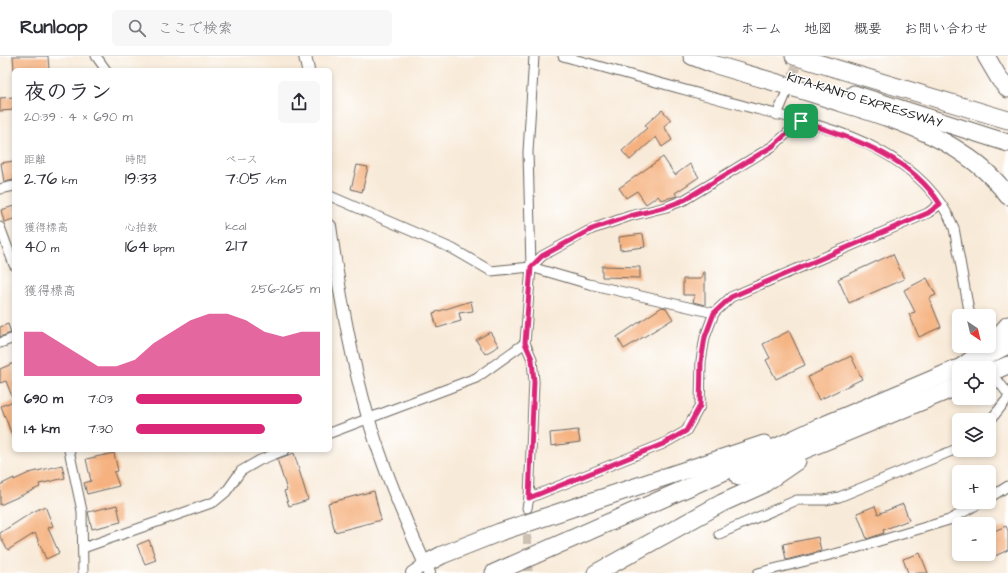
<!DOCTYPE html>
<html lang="ja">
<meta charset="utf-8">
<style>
body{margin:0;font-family:"Architects Daughter","Klee One",sans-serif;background:#f7f7f7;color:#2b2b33;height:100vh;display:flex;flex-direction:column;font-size:15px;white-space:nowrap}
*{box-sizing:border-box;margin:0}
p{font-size:13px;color:#7c7c81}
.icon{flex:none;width:22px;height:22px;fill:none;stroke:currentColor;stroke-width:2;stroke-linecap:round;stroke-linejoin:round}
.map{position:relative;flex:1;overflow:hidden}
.sheet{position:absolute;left:12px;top:12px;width:320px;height:384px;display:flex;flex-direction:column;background:#fff;border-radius:6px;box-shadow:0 2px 6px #0003}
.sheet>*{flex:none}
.needle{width:26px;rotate:145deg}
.controls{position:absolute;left:952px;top:253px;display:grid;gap:8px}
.controls a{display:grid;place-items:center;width:44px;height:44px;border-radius:6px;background:#fff;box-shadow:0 2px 6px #0003;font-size:20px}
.pin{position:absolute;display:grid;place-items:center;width:34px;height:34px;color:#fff;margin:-17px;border-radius:8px;box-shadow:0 2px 6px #0006}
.round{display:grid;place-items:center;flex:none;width:42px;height:42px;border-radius:6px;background:#f7f7f7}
.head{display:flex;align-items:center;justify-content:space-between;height:68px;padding:0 12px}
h1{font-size:22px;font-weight:600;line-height:30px}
.figures{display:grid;grid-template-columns:repeat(3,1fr);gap:6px;height:68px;padding:4px 12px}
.figures div{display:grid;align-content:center}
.figures b{font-size:17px;font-weight:600}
.figures small{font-size:11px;font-weight:400}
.figures p{font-size:11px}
.chart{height:112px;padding:8px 12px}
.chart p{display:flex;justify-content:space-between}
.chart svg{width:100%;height:72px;margin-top:4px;fill:#db2777;opacity:.7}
ul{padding:0 12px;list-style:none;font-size:13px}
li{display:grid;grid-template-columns:64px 48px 1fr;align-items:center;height:30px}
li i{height:10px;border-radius:5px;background:#db2777}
header{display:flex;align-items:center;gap:24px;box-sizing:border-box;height:56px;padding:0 20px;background:#fff;border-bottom:1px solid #e1e1e2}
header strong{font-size:19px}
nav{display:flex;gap:22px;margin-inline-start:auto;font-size:14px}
.search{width:280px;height:36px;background:#f7f7f7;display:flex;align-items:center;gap:10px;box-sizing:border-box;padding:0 14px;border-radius:6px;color:#7c7c81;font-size:15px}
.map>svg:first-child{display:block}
.building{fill:#f5b280}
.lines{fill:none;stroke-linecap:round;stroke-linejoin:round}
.minor-tunnel{stroke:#ccc1b2;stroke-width:9;stroke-dasharray:9 4.5;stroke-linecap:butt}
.minor-casing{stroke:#69645e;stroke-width:11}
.tertiary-casing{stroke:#69645e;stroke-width:14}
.motorway-casing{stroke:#69645e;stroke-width:19}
.minor{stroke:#fff;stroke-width:9}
.tertiary{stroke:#fff;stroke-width:12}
.motorway{stroke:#fff;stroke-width:17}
.route-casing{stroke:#fff;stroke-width:8}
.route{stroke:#db2777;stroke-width:5}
.labels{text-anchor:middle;stroke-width:3;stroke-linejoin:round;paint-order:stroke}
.street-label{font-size:13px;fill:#1c1c1c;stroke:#fff}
</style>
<header>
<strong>Runloop</strong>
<div class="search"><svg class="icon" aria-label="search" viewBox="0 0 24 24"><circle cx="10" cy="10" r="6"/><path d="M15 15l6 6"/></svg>ここで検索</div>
<nav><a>ホーム</a><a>地図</a><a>概要</a><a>お問い合わせ</a></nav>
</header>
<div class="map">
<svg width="1008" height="517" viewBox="0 0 1008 517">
<rect width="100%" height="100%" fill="#fff"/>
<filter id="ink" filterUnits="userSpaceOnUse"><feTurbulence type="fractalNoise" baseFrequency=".025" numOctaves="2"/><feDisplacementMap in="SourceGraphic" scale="8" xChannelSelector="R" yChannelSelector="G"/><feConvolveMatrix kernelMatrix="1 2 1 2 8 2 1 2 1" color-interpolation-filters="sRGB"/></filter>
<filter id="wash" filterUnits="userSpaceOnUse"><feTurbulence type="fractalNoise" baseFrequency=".012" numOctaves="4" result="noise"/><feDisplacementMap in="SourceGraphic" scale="16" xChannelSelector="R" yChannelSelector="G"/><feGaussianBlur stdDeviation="0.9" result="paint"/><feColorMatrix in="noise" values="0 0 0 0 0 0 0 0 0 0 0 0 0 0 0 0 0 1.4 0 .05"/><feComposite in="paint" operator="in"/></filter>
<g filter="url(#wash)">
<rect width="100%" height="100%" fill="#f8ead8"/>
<g id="blocks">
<g class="building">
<path d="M13 0H48L49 14H14Z"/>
<path d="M14 41V54L0 55V42Z"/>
<path d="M662 54 671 64 664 70 672 84 662 91 656 81 630 104 622 95 647 72 645 69Z"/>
<path d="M663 101 675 119 690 108 699 121 675 137 677 140 661 144 658 140 646 148 637 135 626 142 619 132Z"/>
<path d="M14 105V124L4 126 1 107Z"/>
<path d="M357 109 368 111 362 136 351 133Z"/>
<path d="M14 150V163L4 166 1 154Z"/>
<path d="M643 178 645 191 620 194 619 181Z"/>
<path d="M893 198 904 223 849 247 838 223Z"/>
<path d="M602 210 640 211V222L602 221Z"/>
<path d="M703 216H705V249L693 246 695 239H683V223H701Z"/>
<path d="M927 222 936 239 929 242 941 271 919 281 909 258 915 256 904 234Z"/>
<path d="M471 245 473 255 459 257 461 265 437 272 433 257Z"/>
<path d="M662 251 666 252 673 263 624 293 617 281Z"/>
<path d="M8 268 11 277 0 281V271Z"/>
<path d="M789 275 805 309 776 323 766 304 770 302 763 288Z"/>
<path d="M490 276 499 290 485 298 476 284Z"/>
<path d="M851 300 862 323 819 344 808 321Z"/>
<path d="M14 307V343H13L6 325 0 327V313Z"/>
<path d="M14 345V382H13L1 350Z"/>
<path d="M578 374 580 386 551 390 550 377Z"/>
<path d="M114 397 118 415 114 416 119 430 87 438 84 427 91 425 86 403Z"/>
<path d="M294 397 308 444 289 450 284 435 287 434 277 403Z"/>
<path d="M62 409 65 422 39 428 40 431 0 449V429L14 422V424L29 417Z"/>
<path d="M374 435 381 464 335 476 328 447Z"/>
<path d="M903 448 909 464 883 474 884 477 867 483 857 457 875 450 878 458Z"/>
<path d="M117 449 121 466 92 473 88 456Z"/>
<path d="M45 450 53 470 48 472 59 497 46 503 35 477 8 494 0 481V477L31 457Z"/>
<path d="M1006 470 1008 475V494L995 500 989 486V477Z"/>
<path d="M818 481 821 495 786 504 783 488Z"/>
<path d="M149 484 156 504 145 508 137 489Z"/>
<path d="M920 497 928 517H908L903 503Z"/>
</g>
</g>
</g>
<g filter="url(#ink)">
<use href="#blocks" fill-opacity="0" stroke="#69645e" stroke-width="1"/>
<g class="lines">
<g class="minor-tunnel">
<path d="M788 32 800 0"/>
<path d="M527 452 528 517"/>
</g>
<defs>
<g id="minor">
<path d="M96 0 106 14"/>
<path d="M563 0C625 18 686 34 748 51 788 61 841 73 877 93 910 111 940 137 954 172L970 260"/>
<path d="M777 59 785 40"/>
<path d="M0 133 14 130"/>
<path d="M330 140 453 193 491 215 531 211 589 228 714 257"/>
<path d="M0 171 14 209"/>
<path d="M531 211 542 200 592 173 630 160 666 151 684 144 773 90 801 65"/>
<path d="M0 287 14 282"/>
<path d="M999 326 1008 338"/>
<path d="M989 366 1008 342"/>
<path d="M330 377 476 322 525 287"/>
<path d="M69 394 82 455 83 517"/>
<path d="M529 442 663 388 686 375 700 350 701 305 705 281 714 257 731 241 928 157 940 148"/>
<path d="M989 442 1008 430"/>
<path d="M527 452 529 442 534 326 532 303 525 287 531 211 528 96 534 0"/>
<path d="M719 478 797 444H825L839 441 959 392"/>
<path d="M83 492 214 446 226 436 241 415 260 404 285 394"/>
<path d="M758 517 846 495 949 464 982 446"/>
</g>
<g id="tertiary">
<path d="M305 0 308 14"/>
<path d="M330 170C339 234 350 299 368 361 383 412 407 469 429 517"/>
<path d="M412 517 425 508"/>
</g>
<g id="motorway">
<path d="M692 0 713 8C753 20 793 31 832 44 897 64 966 83 1008 140"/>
<path d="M794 0 1008 64"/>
<path d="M986 0 1000 24 1008 33"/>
<path d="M854 38 1008 87"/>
<path d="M984 301 1008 289"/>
<path d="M960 312 990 290 1008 269"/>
<path d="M989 317 1008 309"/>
<path d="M739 421 959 330"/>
<path d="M425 508 442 499 500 476 764 388"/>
<path d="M494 517 730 413 817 372 959 312"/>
<path d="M596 517 722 447 762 429 797 405"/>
</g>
</defs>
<use href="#minor" class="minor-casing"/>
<use href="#tertiary" class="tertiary-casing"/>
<use href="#motorway" class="motorway-casing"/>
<use href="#minor" class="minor"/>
<use href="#tertiary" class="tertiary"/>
<use href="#motorway" class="motorway"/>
</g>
</g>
<g class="lines" filter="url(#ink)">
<defs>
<path id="route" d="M801 65C853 83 909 99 940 148L928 157 731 241 714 257 705 281 701 306 700 350 686 375 663 388 529 442 534 326 532 303 525 287 531 211 542 200 592 173 630 160 666 151 684 144 773 90Z"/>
</defs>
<use href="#route" class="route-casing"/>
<use href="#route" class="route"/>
</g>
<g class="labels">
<g class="street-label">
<text transform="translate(865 43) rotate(17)" y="5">KITA-KANTO EXPRESSWAY</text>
</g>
</g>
</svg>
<div class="controls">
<a><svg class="needle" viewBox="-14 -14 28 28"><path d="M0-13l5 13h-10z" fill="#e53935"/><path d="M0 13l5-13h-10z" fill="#7c7c81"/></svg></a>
<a><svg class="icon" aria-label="locate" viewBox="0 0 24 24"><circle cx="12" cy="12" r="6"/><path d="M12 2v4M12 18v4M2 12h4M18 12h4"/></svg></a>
<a><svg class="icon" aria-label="layers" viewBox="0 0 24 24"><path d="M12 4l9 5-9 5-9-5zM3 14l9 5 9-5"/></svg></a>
<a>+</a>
<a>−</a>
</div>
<div class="pin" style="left:801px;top:65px;background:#1e9e55"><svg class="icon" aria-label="arrive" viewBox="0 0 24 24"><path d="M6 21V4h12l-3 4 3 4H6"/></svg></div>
<section class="sheet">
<div class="head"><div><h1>夜のラン</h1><p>20:39 · 4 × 690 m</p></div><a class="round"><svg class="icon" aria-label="share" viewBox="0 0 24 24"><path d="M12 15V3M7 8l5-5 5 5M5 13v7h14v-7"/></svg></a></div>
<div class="figures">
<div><p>距離</p><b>2.76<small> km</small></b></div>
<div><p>時間</p><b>19:33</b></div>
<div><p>ペース</p><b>7:05<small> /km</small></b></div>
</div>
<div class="figures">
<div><p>獲得標高</p><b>40<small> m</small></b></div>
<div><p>心拍数</p><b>164<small> bpm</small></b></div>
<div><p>kcal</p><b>217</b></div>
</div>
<div class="chart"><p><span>獲得標高</span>256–265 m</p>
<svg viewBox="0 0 160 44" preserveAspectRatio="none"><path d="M0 44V17L10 17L20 24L30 31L40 38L50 38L60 34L70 24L80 17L90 10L100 6L110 6L120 10L130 17L140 20L150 17L160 17V44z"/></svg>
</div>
<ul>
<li><b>690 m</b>7:03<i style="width:90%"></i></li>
<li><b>1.4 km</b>7:30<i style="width:70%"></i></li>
</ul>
</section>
</div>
